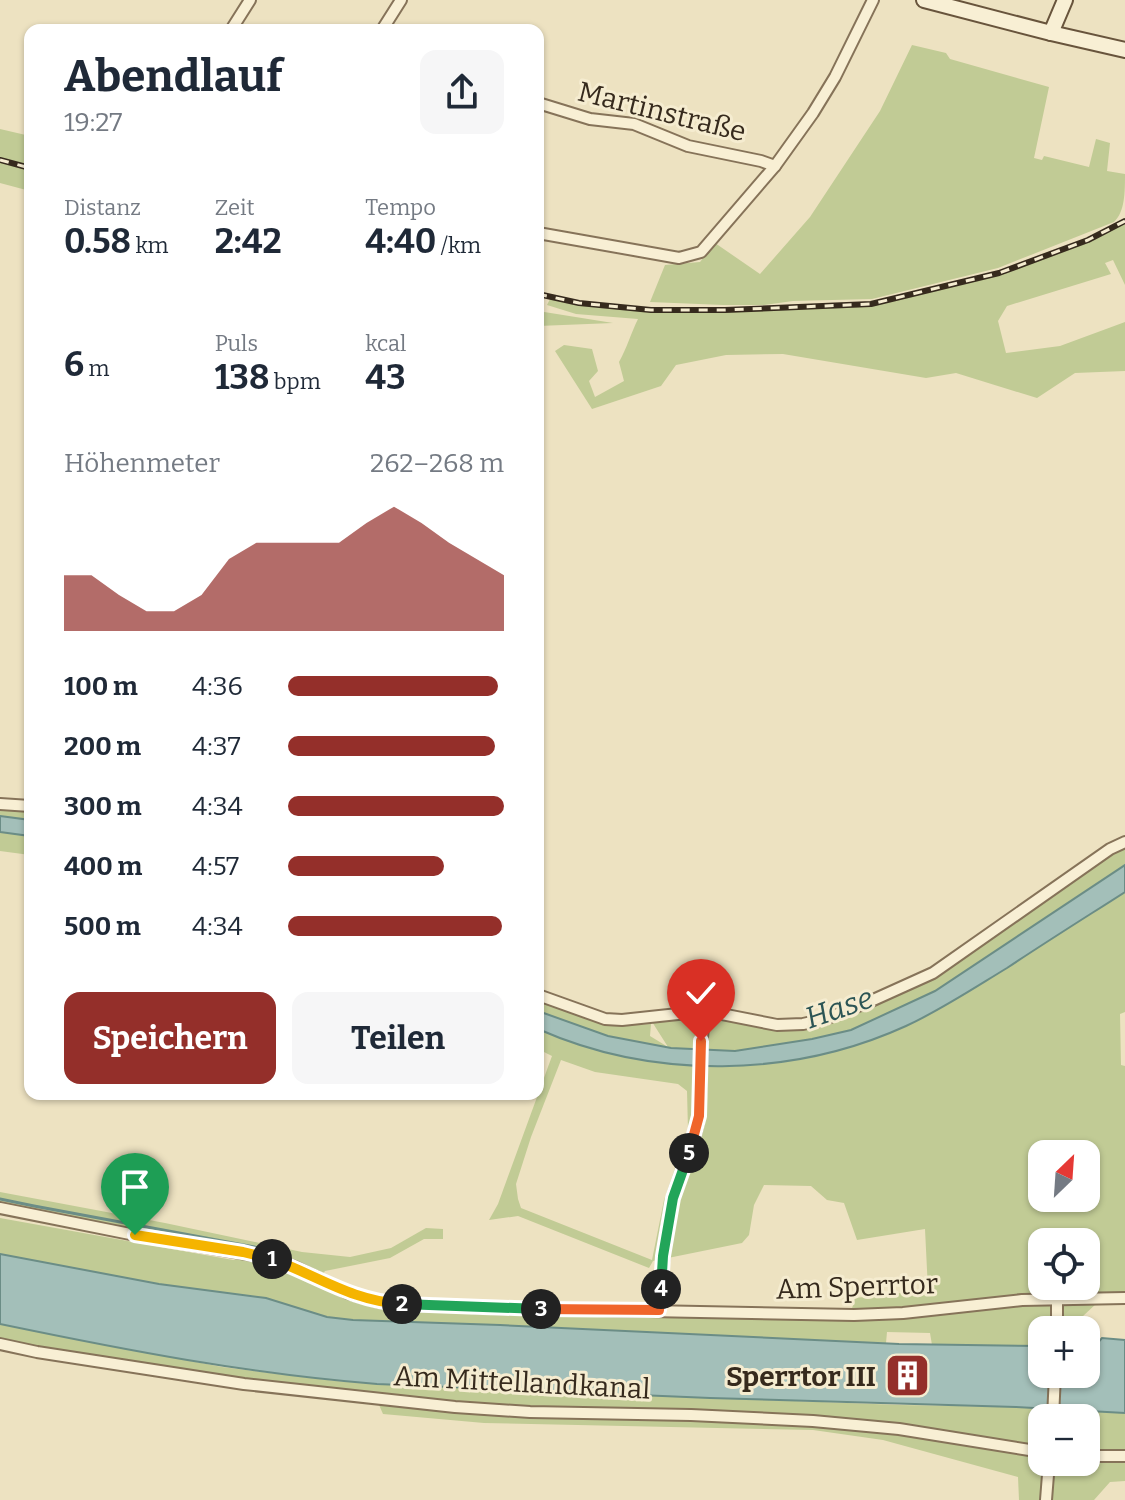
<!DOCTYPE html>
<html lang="de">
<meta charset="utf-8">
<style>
body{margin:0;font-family:Bitter,serif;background:#f6f6f7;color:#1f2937;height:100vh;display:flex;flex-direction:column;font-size:30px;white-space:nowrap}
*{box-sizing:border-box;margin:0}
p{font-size:26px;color:#747a83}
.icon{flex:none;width:44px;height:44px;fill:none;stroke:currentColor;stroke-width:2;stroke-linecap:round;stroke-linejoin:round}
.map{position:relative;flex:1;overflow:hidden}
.sheet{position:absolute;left:24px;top:24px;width:520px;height:1076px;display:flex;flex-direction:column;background:#fff;border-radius:16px;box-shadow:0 2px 6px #0004}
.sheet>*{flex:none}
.needle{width:52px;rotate:25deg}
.fabs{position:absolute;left:1028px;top:1140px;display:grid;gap:16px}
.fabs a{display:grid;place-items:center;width:72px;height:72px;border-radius:16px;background:#fff;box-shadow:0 2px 6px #0004;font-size:40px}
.pin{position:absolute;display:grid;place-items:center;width:68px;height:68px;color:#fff;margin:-82px -34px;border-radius:50% 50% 50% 0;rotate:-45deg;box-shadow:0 0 8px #0007}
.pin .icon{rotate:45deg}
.km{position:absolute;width:40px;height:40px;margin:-20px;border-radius:50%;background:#222;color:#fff;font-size:22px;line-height:40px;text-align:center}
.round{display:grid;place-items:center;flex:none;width:84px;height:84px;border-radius:16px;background:#f6f6f7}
.summary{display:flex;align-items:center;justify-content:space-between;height:136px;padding:0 40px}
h1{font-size:44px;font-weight:700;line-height:60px}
.metrics{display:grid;grid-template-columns:repeat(3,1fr);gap:12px;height:136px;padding:8px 40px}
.metrics div{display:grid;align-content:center}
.metrics b{font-size:34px;font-weight:700}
.metrics small{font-size:22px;font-weight:400}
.metrics p{font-size:22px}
.chart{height:224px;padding:16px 40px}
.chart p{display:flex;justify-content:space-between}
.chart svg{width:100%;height:144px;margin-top:8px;fill:#942f2a;opacity:.7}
.button{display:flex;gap:16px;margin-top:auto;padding:16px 40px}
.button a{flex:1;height:92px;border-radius:16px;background:#942f2a;color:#fff;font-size:32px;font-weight:700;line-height:92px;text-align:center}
.button a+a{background:#f6f6f7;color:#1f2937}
ul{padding:0 40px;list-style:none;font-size:26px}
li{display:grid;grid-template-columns:128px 96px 1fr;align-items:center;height:60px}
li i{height:20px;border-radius:10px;background:#942f2a}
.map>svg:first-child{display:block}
.green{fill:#c1cb95;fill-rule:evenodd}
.water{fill:#a3bfb9;stroke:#6b8d86;stroke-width:2}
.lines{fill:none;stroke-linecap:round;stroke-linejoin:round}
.stream{stroke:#6b8d86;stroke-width:3}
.minor-casing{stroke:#867359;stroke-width:14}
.secondary-casing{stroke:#68543c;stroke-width:18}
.minor{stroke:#f8efd4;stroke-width:10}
.secondary{stroke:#f8efd4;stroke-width:14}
.rail-casing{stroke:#362a1d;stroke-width:6}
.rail{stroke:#f5ecd0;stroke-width:3;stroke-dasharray:9;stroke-linecap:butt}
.split-1-casing{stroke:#fff;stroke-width:16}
.split-2-casing{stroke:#fff;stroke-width:16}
.split-3-casing{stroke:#fff;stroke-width:16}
.split-4-casing{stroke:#fff;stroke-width:16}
.split-5-casing{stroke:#fff;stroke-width:16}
.split-6-casing{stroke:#fff;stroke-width:16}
.split-1{stroke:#f5b400;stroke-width:10}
.split-2{stroke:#f5b400;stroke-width:10}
.split-3{stroke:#22a559;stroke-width:10}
.split-4{stroke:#f0652b;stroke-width:10}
.split-5{stroke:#22a559;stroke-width:10}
.split-6{stroke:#f0652b;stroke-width:10}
.labels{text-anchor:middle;stroke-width:6;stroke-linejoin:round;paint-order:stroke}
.street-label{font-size:28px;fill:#362a1d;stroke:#f5ecd0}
.poi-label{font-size:28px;font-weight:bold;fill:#362a1d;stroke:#f5ecd0;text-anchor:end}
.water-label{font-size:30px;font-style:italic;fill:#2c5555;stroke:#f5ecd0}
</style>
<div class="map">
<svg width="1125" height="1500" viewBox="0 0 1125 1500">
<rect width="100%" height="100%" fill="#ede2c1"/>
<g class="green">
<path d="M912 45 946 53 950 59 1049 87 1034 158 1042 160 1044 156 1089 167 1096 139 1110 143 1107 171 1125 174C1125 192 1125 212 1114 222L998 268 872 299 793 301 764 305H723L650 302 665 265 700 262 715 243 760 274 810 217 880 111Z"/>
<path d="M0 129 30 136V191L0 183Z"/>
<path d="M1125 221V285L1113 260 1105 263 1111 274 1007 306 998 321 1006 353 1060 346 1125 322V371L1075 373 1037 398 956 373 926 378 783 354 726 355 676 365 661 386 592 409 555 351 564 345 592 349 598 371 589 381 595 397 624 381 619 362C627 348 631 333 638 319L576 314 547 305 551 297 579 303 651 310H725L871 304 999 273 1088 240Z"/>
<path d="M538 311 613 323 538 326Z"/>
<path d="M0 808 30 810V820L0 816Z"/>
<path d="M0 832 30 836V855L0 851Z"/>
<path d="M1125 842V865L935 991 851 1030 812 1039 735 1051 671 1048 608 1036 538 1011V997L614 1026 651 1024 650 1036 668 1047 649 1017 695 1011 803 1024 933 973Z"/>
<path d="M1125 892V1012L1120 1014 1121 1065 1125 1066V1292L1098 1293 1097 1303 1068 1330H1042V1346L932 1345 930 1333 887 1332 886 1343 500 1325 353 1320 327 1317 267 1298 159 1284 0 1254V1218L233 1260 267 1255 255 1250 12 1207 0 1204V1192L165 1223 302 1252 350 1257 391 1248 426 1228 443 1229V1239H424L390 1258 325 1271 317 1282 395 1308 849 1319 855 1298 928 1290 925 1229 857 1240 844 1203 827 1200 811 1186 764 1185 754 1205 749 1235 742 1243 668 1258 678 1200 704 1124V1067C773 1067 844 1055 906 1026 941 1010 974 988 1007 967 1046 942 1086 917 1125 892ZM1042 1154H1086V1198H1042ZM1042 1242H1086V1286H1042Z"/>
<path d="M538 1029C589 1048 641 1063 696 1066L695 1127 660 1259 653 1261 649 1268 518 1216 489 1220 498 1204 552 1056 538 1049ZM561 1060 595 1072 678 1084 687 1091 688 1130 664 1200 652 1260 521 1208 518 1199 516 1184 531 1137Z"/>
<path d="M0 1324 222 1367 336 1381 510 1390 900 1405 1016 1407 1125 1413V1481L1110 1482 1094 1500H1019L1018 1477 883 1440 813 1430 484 1423 383 1414 376 1398 0 1344ZM1042 1418H1086V1462H1042Z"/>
</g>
<g class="water">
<path d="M0 816 30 820V836L0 832Z"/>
<path d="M1125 865V892C1086 917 1046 942 1007 968 974 988 941 1010 906 1026 792 1078 653 1080 538 1029V1011L608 1036 671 1048 735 1051 812 1039 851 1030 935 991Z"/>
<path d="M0 1254 159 1284 266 1298 327 1317 353 1320 500 1325 899 1344 1042 1346V1374H1086V1346H1095L1102 1338 1125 1340V1413L1016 1407 710 1398 377 1384C249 1374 125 1350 0 1324Z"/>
</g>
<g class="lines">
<path class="stream" d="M0 1199 34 1206 276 1251"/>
<defs>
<g id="minor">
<path d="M231 30 250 0"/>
<path d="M382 30 401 0"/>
<path d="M538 103 590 119 634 124 688 146 761 161 775 166"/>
<path d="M538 233 679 258 701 252 775 166 813 113 835 77 873 0"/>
<path d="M0 804 30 806"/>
<path d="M538 995 605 1019 622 1020 706 1011 777 1025 803 1024 825 1019 871 1001 933 973 1110 849 1125 842"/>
<path d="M0 1208 135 1235 270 1258 295 1267 348 1293 380 1302 490 1308 854 1315 903 1313 1022 1300 1125 1298"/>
<path d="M659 1310C662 1273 664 1236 673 1199 680 1171 695 1145 699 1116 702 1081 698 1046 706 1011"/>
<path d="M1057 1330V1299"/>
<path d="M0 1344 37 1352 244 1384 455 1407 530 1412 691 1415 813 1421 899 1429 1042 1452"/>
<path d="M1053 1418 1055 1374"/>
<path d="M1086 1456H1125"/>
<path d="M1046 1500 1049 1462"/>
</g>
<g id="secondary">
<path d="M924 0 1051 33 1125 50"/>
<path d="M1051 33 1065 0"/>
</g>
</defs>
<use href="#minor" class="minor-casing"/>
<use href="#secondary" class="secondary-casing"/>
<use href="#minor" class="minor"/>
<use href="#secondary" class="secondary"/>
<defs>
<g id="rail">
<path d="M0 160 30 168"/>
<path d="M538 294 579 303 651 310H725L871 304 999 273 1088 240 1125 221"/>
</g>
</defs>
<use href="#rail" class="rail-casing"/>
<use href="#rail" class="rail"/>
</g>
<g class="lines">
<defs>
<path id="split-1" d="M135 1235 243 1252 272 1259"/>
<path id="split-2" d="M272 1259C318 1276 352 1301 402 1304"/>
<path id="split-3" d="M402 1304 541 1309"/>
<path id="split-4" d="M541 1309 659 1310 661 1289"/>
<path id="split-5" d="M661 1289 663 1256 673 1198 689 1153"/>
<path id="split-6" d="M689 1153 699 1116 701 1041"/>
</defs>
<use href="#split-1" class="split-1-casing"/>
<use href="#split-2" class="split-2-casing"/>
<use href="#split-3" class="split-3-casing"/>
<use href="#split-4" class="split-4-casing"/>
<use href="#split-5" class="split-5-casing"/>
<use href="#split-6" class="split-6-casing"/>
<use href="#split-1" class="split-1"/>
<use href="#split-2" class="split-2"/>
<use href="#split-3" class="split-3"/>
<use href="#split-4" class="split-4"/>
<use href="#split-5" class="split-5"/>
<use href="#split-6" class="split-6"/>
</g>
<defs>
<symbol id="building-square" viewBox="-11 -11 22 22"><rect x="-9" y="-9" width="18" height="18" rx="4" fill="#942f2a" stroke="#f5ecd0"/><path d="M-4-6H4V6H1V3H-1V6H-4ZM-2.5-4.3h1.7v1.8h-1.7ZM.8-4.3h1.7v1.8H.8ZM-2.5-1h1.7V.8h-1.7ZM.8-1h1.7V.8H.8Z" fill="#fff"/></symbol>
</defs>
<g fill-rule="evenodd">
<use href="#building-square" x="882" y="1350" width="51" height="51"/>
</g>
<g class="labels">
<g class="street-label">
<text transform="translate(662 111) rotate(14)" y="10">Martinstraße</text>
<text transform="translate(857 1286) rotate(-2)" y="10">Am Sperrtor</text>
<text transform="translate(522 1382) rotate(3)" y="10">Am Mittellandkanal</text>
</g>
<g class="poi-label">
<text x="876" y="1386">Sperrtor III</text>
</g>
<g class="water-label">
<text transform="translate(839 1008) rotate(-19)" y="10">Hase</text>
</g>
</g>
</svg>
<div class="fabs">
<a><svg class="needle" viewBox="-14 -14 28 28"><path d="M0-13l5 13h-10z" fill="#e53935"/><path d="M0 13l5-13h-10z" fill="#747a83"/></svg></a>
<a><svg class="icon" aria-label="locate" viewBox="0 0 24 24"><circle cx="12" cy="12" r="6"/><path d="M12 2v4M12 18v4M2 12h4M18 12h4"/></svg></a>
<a>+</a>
<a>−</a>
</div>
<div class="pin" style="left:135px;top:1235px;background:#1e9e55"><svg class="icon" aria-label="arrive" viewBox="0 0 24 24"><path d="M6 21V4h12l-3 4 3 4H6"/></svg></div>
<div class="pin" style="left:701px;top:1041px;background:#d93025"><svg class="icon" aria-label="check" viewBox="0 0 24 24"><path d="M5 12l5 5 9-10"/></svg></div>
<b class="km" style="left:272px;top:1259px">1</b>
<b class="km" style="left:402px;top:1304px">2</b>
<b class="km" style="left:541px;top:1309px">3</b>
<b class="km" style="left:661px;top:1289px">4</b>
<b class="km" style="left:689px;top:1153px">5</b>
<section class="sheet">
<div class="summary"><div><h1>Abendlauf</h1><p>19:27</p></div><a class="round"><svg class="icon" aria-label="share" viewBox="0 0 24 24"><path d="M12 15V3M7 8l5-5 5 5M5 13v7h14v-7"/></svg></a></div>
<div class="metrics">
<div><p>Distanz</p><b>0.58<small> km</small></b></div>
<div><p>Zeit</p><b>2:42</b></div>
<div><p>Tempo</p><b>4:40<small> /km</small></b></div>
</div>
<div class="metrics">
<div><b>6<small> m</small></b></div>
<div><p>Puls</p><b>138<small> bpm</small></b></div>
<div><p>kcal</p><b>43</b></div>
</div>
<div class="chart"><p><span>Höhenmeter</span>262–268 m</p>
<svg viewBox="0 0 160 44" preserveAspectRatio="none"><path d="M0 44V27L10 27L20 33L30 38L40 38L50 33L60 22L70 17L80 17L90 17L100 17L110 11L120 6L130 11L140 17L150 22L160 27V44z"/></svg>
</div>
<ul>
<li><b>100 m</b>4:36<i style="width:97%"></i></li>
<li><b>200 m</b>4:37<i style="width:96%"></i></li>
<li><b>300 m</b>4:34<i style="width:100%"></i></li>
<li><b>400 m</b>4:57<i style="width:72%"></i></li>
<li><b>500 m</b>4:34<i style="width:99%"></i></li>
</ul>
<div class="button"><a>Speichern</a><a>Teilen</a></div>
</section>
</div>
